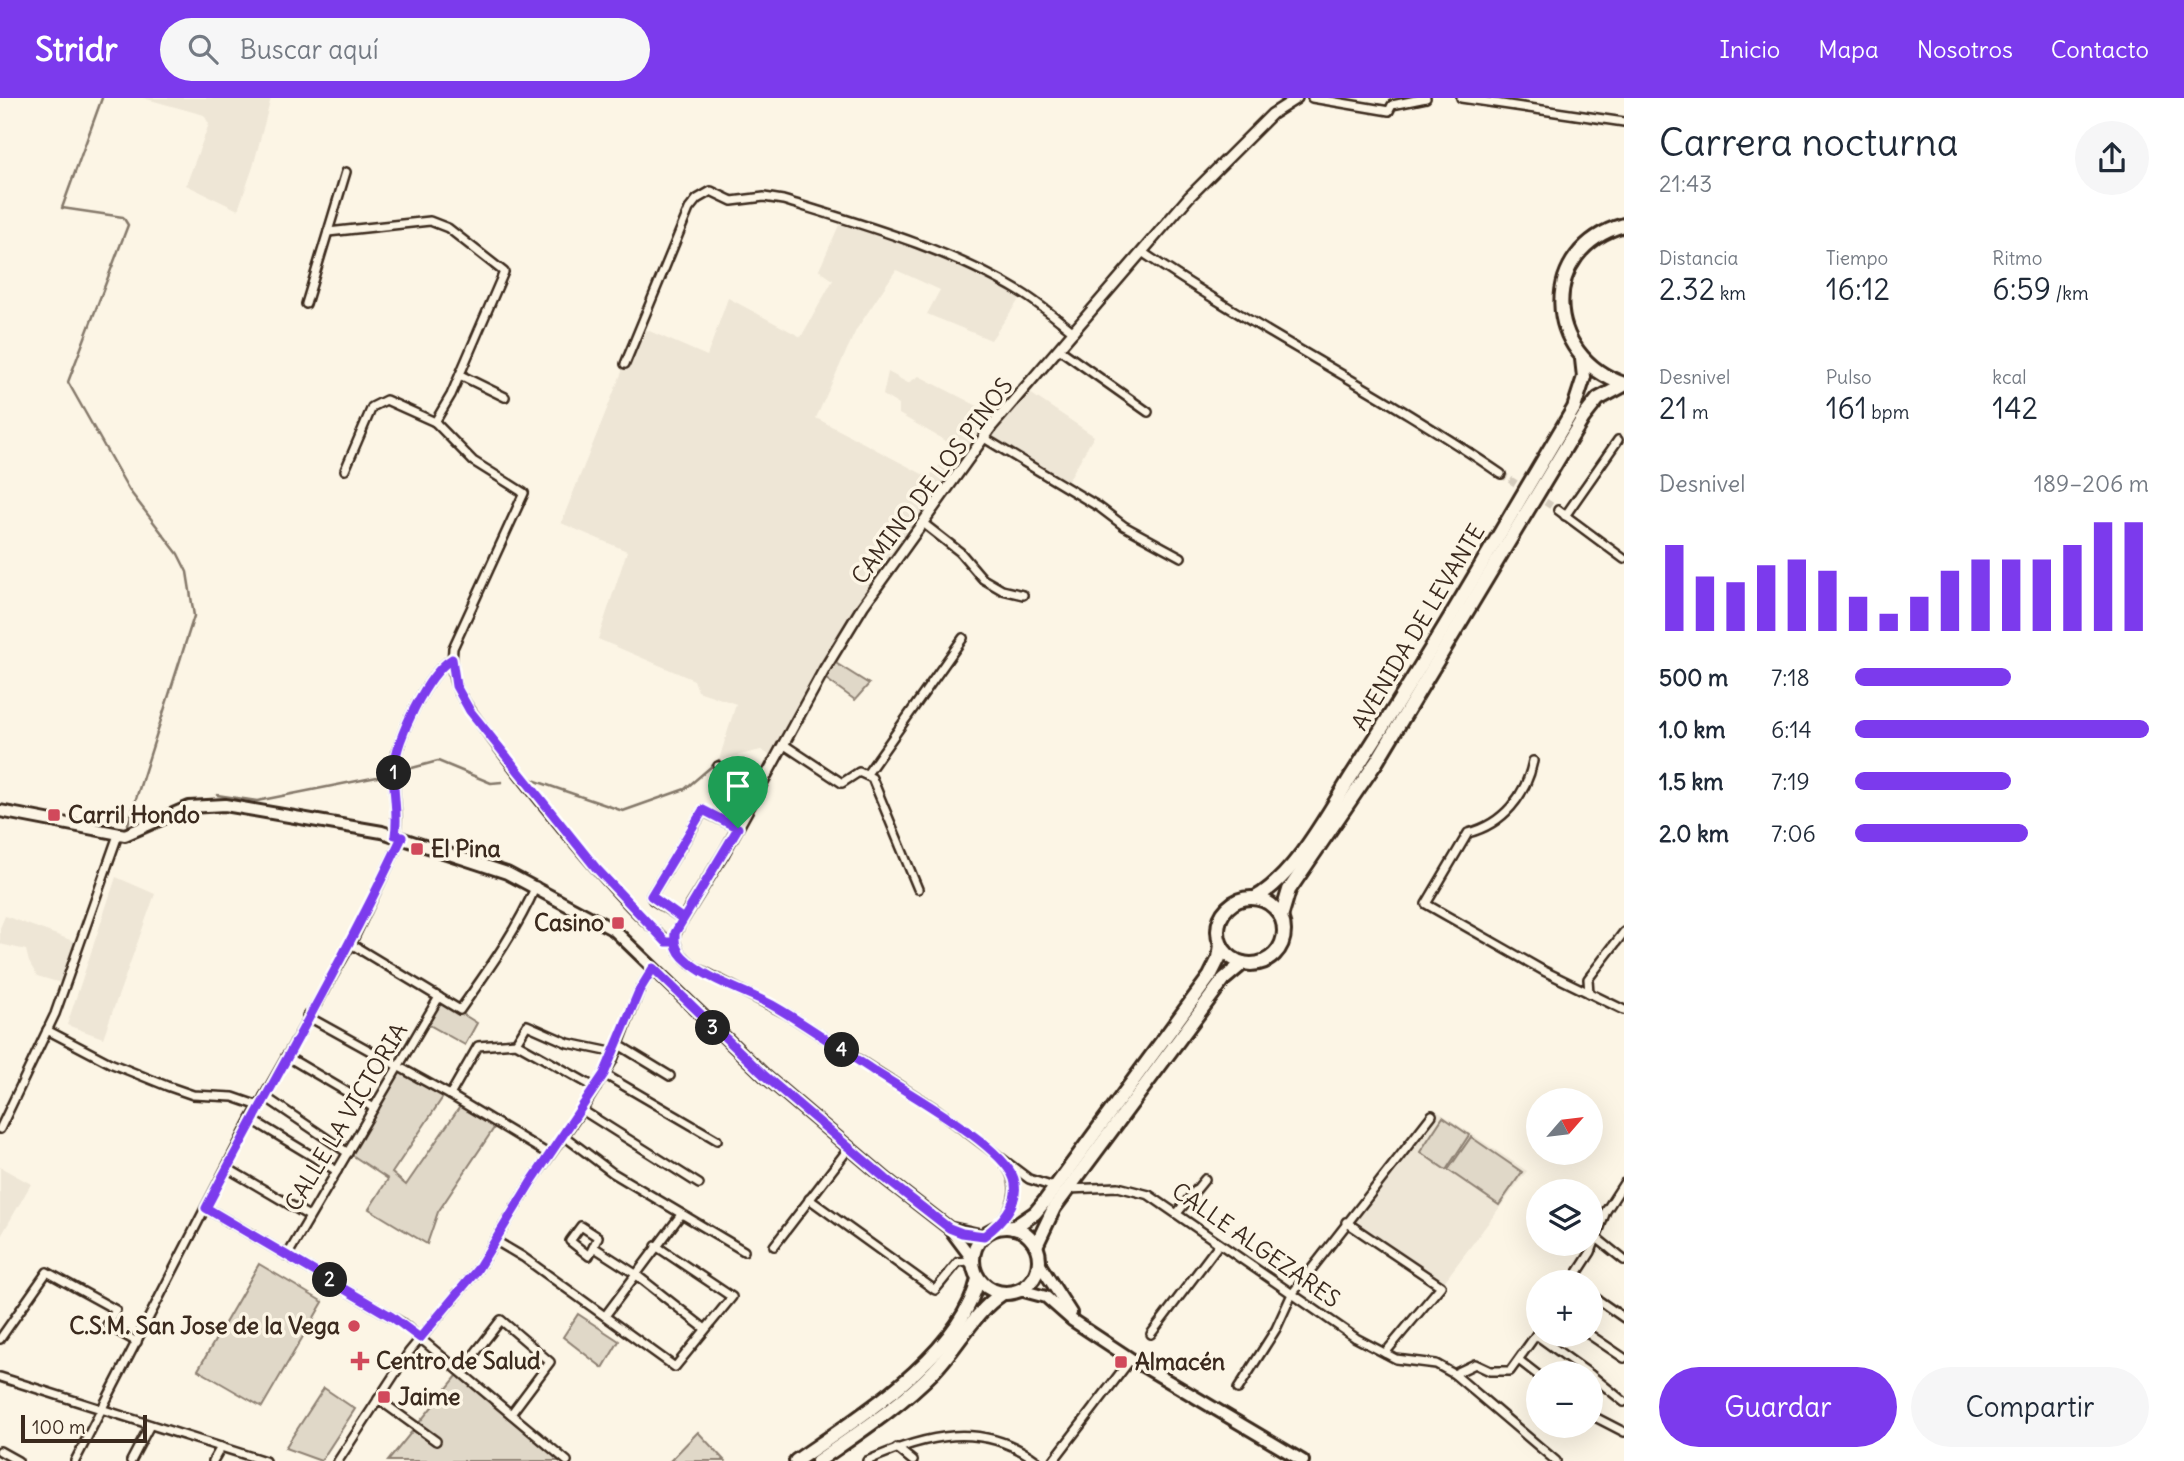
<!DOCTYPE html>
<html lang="es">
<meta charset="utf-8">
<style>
body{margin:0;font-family:Delius,sans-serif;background:#f6f6f7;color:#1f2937;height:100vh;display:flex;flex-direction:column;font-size:26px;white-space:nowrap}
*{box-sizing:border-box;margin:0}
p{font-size:23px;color:#747a83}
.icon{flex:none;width:38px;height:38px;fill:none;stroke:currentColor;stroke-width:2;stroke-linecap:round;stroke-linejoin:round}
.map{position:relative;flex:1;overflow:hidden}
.details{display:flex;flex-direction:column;background:#fff;width:560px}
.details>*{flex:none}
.needle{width:46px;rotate:62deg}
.fabs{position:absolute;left:1526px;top:990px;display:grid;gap:14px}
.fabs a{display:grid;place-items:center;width:77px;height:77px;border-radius:50%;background:#fff;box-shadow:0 7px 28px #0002;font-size:35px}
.scale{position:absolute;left:21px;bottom:18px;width:126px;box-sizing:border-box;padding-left:7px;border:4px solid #3b2a1e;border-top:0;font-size:19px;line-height:24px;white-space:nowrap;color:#3b2a1e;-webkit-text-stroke:5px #fcf5e5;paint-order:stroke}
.pin{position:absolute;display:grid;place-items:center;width:60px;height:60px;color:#fff;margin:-72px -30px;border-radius:50% 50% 50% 0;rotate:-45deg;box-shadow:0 0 7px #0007}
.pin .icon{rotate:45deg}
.km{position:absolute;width:35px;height:35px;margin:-18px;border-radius:50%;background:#222;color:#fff;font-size:19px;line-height:35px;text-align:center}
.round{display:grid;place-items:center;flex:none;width:74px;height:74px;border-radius:37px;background:#f6f6f7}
.overview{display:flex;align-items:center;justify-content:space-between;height:119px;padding:0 35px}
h1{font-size:38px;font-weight:600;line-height:52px}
.stats{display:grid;grid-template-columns:repeat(3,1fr);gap:10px;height:119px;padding:7px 35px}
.stats div{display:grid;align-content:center}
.stats b{font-size:30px;font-weight:600}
.stats small{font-size:19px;font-weight:400}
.stats p{font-size:19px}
.chart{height:196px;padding:14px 35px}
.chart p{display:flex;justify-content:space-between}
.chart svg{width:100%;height:126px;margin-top:7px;stroke:#7c3aed;stroke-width:6}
.cta{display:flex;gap:14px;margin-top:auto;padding:14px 35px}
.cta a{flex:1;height:80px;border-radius:42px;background:#7c3aed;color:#fff;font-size:28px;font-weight:600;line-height:80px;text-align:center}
.cta a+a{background:#f6f6f7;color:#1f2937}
ul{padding:0 35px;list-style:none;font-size:23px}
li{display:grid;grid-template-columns:112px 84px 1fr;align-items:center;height:52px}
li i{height:18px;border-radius:9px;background:#7c3aed}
header{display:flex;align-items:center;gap:42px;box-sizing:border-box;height:98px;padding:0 35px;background:#7c3aed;color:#fff}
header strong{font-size:33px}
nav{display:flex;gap:38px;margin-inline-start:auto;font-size:24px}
.search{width:490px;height:63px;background:#f6f6f7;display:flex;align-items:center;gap:18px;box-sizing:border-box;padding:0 24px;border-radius:38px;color:#747a83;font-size:26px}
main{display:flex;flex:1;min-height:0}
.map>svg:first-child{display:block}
.built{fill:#eee6d6}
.green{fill:#e0d8c8;stroke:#8e8173;stroke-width:2}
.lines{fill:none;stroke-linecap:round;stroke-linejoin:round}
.stream{stroke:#85796b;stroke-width:2.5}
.minor-tunnel{stroke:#d5ccbd;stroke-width:7;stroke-dasharray:7 3.5;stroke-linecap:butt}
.minor-casing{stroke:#3b2a1e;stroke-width:12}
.tertiary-casing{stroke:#3b2a1e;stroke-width:14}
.secondary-casing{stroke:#3b2a1e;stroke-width:16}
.primary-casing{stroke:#3b2a1e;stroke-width:18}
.minor{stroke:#fcf5e5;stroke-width:7}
.tertiary{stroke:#fcf5e5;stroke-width:9}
.secondary{stroke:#fcf5e5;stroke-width:10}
.primary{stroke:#fcf5e5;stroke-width:12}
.route-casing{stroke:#fff;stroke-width:14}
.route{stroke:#7c3aed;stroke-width:9}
.poi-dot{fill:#d1495b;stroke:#fcf5e5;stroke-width:2.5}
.labels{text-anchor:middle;stroke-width:7;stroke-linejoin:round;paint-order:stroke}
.street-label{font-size:23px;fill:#3b2a1e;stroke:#fcf5e5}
.poi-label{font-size:23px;font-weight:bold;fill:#3b2a1e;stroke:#fcf5e5;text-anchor:start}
</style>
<header>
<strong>Stridr</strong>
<div class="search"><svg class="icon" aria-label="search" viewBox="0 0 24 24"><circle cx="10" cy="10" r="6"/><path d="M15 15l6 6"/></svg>Buscar aquí</div>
<nav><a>Inicio</a><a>Mapa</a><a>Nosotros</a><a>Contacto</a></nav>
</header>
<main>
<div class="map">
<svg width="1624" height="1363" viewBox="0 0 1624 1363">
<rect width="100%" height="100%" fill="#fcf5e5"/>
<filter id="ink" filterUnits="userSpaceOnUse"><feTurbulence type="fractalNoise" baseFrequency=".0143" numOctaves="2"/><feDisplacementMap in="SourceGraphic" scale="14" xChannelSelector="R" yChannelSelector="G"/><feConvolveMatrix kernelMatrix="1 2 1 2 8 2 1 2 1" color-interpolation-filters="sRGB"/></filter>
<g filter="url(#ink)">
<g class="built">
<path d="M143 0H271L253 69 238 112 186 87 209 26 204 17Z"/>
<path d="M840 125 901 140 964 165 1023 196 991 242 927 216 940 192 896 172 856 232 816 320 928 379 942 365 955 371 965 354 899 316V307L883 297 888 274 908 285 919 278 999 319 1024 291 1094 338 1065 388 984 340 878 485 775 660 761 652 719 662 736 606 698 593 694 582 598 541 627 453 561 425 640 229 707 258 728 200 801 239 833 182 819 172Z"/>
<path d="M116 779 155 796 103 940 67 927Z"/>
<path d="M5 818 76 844 61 885 37 878 29 864 26 852 0 846V830Z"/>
<path d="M1437 1013 1527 1073 1441 1188 1346 1124Z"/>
<path d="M0 1069 31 1086 0 1140Z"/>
</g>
<g class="green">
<path d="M834 564 869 586 855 602 826 581Z"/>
<path d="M439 901 477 925 465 947 426 925Z"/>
<path d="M400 970 445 996 392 1075 406 1087 461 1007 496 1027 438 1114 427 1146 369 1111 388 1081 349 1055Z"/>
<path d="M1443 1019 1469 1037 1446 1072 1420 1054Z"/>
<path d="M1471 1039 1522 1074 1499 1107 1448 1072Z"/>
<path d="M259 1166 323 1204 262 1309 198 1272Z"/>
<path d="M578 1216 619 1243 603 1270 563 1239Z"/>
<path d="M461 1273 569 1363H388Z"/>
<path d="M324 1290 355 1311 321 1363 285 1350Z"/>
<path d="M698 1334 725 1363H670Z"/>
</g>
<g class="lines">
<g class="stream">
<path d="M102 0 62 110 123 119 128 127 68 284 129 392 178 456 187 474 194 518 128 726"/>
<path d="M401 673 438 663 491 685 502 684"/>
<path d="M527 680 623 713 685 691 719 662"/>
<path d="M217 697 257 703 387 677"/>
</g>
<path class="minor-tunnel" d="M1501 376 1558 412"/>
<defs>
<g id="minor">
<path d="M1312 0 1389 13 1392 7 1426 0"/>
<path d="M1461 0 1624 24"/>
<path d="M328 134 430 123 448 130 504 174 451 297 435 324"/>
<path d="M1142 154C1258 233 1385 296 1501 376"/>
<path d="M306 206 346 74"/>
<path d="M1059 251 1148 314"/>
<path d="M625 266 689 111 697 101 711 93 732 103 764 99 783 102C864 127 950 151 1022 195 1040 206 1057 221 1074 234"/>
<path d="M460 277 505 299"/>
<path d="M435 324 473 363 524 395 453 550C452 564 451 578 458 592 476 627 647 846 675 844"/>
<path d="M984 340 1099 409 1124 428 1181 459"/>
<path d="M345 372 372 309 386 302 435 324"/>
<path d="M1558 412 1624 461"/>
<path d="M1565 418 1618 342"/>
<path d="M923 425 960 454 983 481 1002 492 1023 497"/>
<path d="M783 646 842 685 859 674 872 680 918 791"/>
<path d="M1533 663C1526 698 1503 726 1468 735L1426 806 1544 873 1624 912"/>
<path d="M718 668 734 727"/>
<path d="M867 676 963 540"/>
<path d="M732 727 703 713 651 798 653 802 683 821 674 840 679 854 693 868 787 916 936 1011 1029 1081 1057 1090"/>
<path d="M395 737C400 715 392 693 394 671 396 641 427 576 452 561"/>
<path d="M351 846 460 912C488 872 516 834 536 788"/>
<path d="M1589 895 1588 881 1624 834"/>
<path d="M307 918 450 997 550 1057"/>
<path d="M47 932 110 965 167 988 193 997 233 999 259 1008"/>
<path d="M516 945 527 927 568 945 616 955"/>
<path d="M619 947 670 978"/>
<path d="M286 958 374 1010"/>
<path d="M604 976 717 1042"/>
<path d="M450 997 478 948 516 945 596 990"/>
<path d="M264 998 348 1055"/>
<path d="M582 1012 699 1086"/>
<path d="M251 1021 337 1073"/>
<path d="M0 1031 55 916 118 737"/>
<path d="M564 1038 613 1075 744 1153"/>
<path d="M227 1070 309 1118"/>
<path d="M1068 1091 1118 1089 1149 1097 1356 1240 1396 1261 1436 1266 1454 1276 1556 1363"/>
<path d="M809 1101 935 1192 958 1164 967 1163 974 1169"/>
<path d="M206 1110 402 1225 567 1363"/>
<path d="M1178 1114 1205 1081"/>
<path d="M1346 1124 1441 1188 1385 1255"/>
<path d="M581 1128 598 1139 589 1158 570 1143Z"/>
<path d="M992 1132C1012 1115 1023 1089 1005 1066"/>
<path d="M1598 1141 1624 1162"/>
<path d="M496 1143 523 1159 675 1269 732 1199 656 1148"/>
<path d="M774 1148 849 1050"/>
<path d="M595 1150 634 1175 704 1230"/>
<path d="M287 1158 439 899"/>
<path d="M1571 1185 1591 1154 1606 1113 1624 1085"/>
<path d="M1591 1197 1624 1220"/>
<path d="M605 1218 680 1118"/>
<path d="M1151 1236 1219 1146"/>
<path d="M1536 1237 1590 1276"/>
<path d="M1590 1237 1624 1260"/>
<path d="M0 1241 47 1174 116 1212 107 1227 137 1244"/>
<path d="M1520 1263 1538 1277"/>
<path d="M461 1273 501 1222 550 1264 511 1316"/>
<path d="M1454 1276 1475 1266 1490 1273H1510L1538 1234"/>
<path d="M1591 1277 1624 1304"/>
<path d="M0 1279 265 1363"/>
<path d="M1238 1291 1276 1231 1292 1196 1432 1017"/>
<path d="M378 1301 436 1343"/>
<path d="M1591 1317 1624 1334"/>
<path d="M897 1350 913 1363"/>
<path d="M0 1353 18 1363"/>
<path d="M75 1363 251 1021 351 846 402 739"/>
<path d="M131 1363 150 1327"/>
<path d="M213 1363 221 1349"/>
<path d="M338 1363 409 1254 477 1172 531 1084 582 1012 613 962 639 893 653 870"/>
<path d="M867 1363C925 1337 982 1322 1037 1363"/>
<path d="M1053 1363 1131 1261"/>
</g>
<path id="tertiary" d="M683 821 724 755 824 572 863 508 992 328 1189 99 1272 16 1297 0"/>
<g id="secondary">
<path d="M0 713 125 737 189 709 225 707 382 734 507 775 614 832 765 978 886 1081 949 1130 973 1162"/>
<path d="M953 1131 984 1138"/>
<path d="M1039 1165 1071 1215"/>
<path d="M1020 1192 1046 1199 1072 1222 1131 1261 1303 1363"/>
</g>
<g id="primary">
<path d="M1624 127C1538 151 1543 259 1624 286"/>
<path d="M1255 800C1295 778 1328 715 1352 677 1430 557 1501 433 1574 310L1584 279 1582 261"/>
<circle cx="1251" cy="833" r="33"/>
<path d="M1281 819 1289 792 1377 663 1583 320 1598 301 1624 287"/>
<circle cx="1006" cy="1162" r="33"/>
<path d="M1013 1130 1035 1115 1045 1103 1210 878 1219 860 1221 847"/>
<path d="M1036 1148 1054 1110 1224 881 1243 865"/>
<path d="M796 1363C856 1321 961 1257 978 1181"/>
<path d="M818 1363C858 1335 900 1308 934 1273 959 1247 973 1215 1003 1195"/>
</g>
</defs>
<use href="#minor" class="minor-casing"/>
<use href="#tertiary" class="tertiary-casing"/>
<use href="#secondary" class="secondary-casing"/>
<use href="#primary" class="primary-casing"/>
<use href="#minor" class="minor"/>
<use href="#tertiary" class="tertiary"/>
<use href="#secondary" class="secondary"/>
<use href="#primary" class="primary"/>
</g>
</g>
<g class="lines" filter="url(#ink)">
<defs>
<path id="route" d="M738 730 675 835V844H666L596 770 470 613 456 588 452 561C427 576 396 641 394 671 392 693 399 715 395 737L402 739C342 866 271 986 206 1110L392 1219 420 1240 477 1172 531 1084 604 976 639 893 653 870 765 978 886 1081 949 1130 962 1135 984 1138C1001 1125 1021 1105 1014 1081 1003 1047 902 992 871 971 838 950 806 926 772 907 744 892 706 882 683 859 676 852 674 845 675 835L683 821 651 798 703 712 738 730"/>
</defs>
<use href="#route" class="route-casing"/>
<use href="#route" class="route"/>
</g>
<g class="poi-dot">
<rect x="47" y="710" width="14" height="14" rx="3.5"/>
<rect x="410" y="744" width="14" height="14" rx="3.5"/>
<rect x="611" y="818" width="14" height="14" rx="3.5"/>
<circle cx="354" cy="1228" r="7"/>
<path d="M356.5 1252.5h7v7h7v7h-7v7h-7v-7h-7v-7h7z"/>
<rect x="1114" y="1257" width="14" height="14" rx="3.5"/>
<rect x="377" y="1292" width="14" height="14" rx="3.5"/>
</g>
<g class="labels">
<g class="street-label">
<text transform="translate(932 383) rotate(-53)" y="8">CAMINO DE LOS PINOS</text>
<text transform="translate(1418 529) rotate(-59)" y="8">AVENIDA DE LEVANTE</text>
<text transform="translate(346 1019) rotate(-59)" y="8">CALLE LA VICTORIA</text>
<text transform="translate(1256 1147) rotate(35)" y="8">CALLE ALGEZARES</text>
</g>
<g class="poi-label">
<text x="68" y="725">Carril Hondo</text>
<text x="431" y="759">El Pina</text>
<text x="604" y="833" text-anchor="end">Casino</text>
<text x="340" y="1236" text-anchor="end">C.S.M. San Jose de la Vega</text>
<text x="376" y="1271">Centro de Salud</text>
<text x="1135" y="1272">Almacén</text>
<text x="398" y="1307">Jaime</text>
</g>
</g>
</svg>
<div class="fabs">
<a><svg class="needle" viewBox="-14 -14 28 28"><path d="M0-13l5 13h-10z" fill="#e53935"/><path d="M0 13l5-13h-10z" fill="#747a83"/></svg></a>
<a><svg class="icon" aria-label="layers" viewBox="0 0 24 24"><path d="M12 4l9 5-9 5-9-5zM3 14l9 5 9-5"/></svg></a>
<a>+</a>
<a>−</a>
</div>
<div class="scale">100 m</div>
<div class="pin" style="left:738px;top:730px;background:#1e9e55"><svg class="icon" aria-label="arrive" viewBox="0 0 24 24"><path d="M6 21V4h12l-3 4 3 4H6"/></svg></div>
<b class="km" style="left:394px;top:675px">1</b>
<b class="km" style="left:330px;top:1182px">2</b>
<b class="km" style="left:713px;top:930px">3</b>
<b class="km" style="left:842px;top:952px">4</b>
</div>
<section class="details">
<div class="overview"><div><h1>Carrera nocturna</h1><p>21:43</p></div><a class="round"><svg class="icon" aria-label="share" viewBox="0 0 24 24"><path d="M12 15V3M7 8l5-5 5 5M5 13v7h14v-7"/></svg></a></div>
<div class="stats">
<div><p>Distancia</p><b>2.32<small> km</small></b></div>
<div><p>Tiempo</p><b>16:12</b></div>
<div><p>Ritmo</p><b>6:59<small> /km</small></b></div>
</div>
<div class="stats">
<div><p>Desnivel</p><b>21<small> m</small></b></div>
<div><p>Pulso</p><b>161<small> bpm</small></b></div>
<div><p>kcal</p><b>142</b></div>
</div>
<div class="chart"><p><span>Desnivel</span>189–206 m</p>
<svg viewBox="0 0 160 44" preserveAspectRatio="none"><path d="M5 44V14M15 44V25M25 44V27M35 44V21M45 44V19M55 44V23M65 44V32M75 44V38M85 44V32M95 44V23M105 44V19M115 44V19M125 44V19M135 44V14M145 44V6M155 44V6"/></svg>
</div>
<ul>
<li><b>500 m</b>7:18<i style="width:53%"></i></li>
<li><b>1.0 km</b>6:14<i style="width:100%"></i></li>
<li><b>1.5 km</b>7:19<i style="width:53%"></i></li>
<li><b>2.0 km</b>7:06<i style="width:59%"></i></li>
</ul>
<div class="cta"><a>Guardar</a><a>Compartir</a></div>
</section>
</main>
